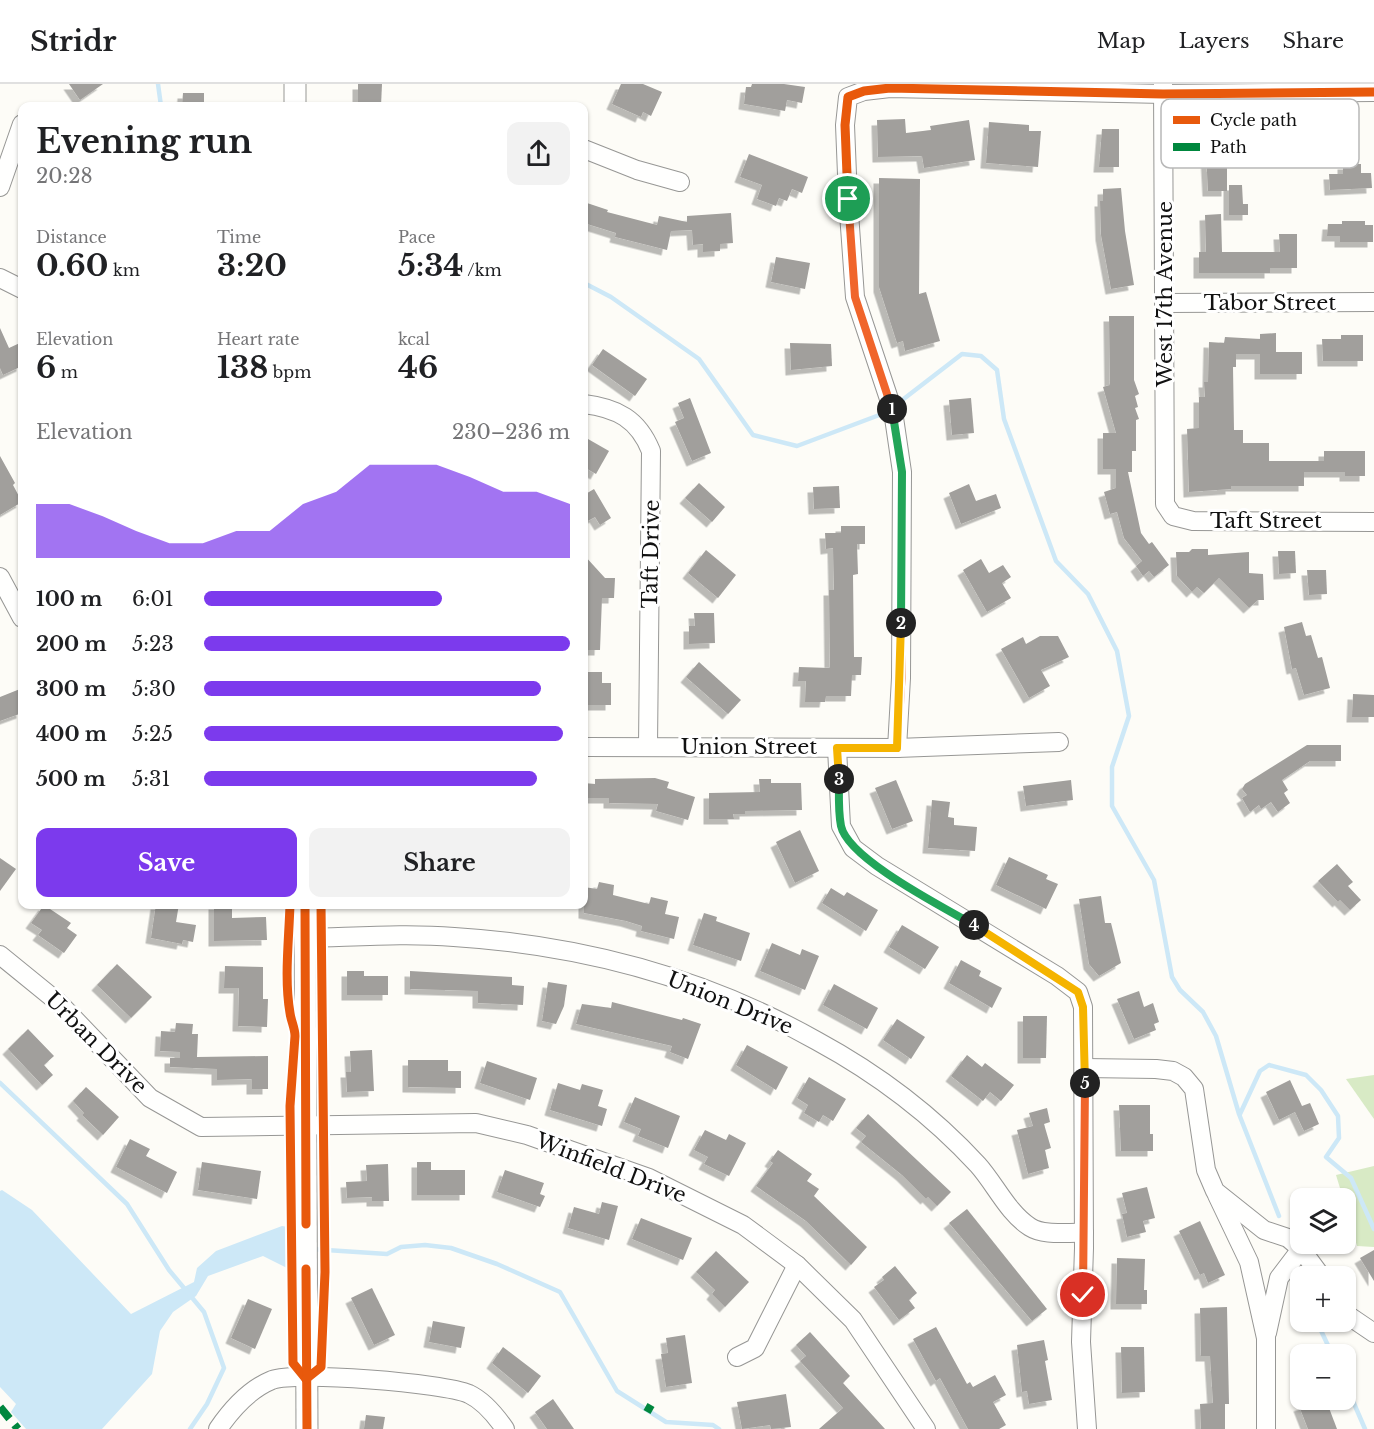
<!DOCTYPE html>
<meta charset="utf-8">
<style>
body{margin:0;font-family:"Libre Baskerville",serif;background:#f2f2f2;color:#202124;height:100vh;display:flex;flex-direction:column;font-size:22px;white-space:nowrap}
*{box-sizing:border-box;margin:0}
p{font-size:20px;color:#757577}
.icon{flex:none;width:33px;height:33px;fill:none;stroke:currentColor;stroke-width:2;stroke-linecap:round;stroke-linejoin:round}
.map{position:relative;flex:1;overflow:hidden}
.details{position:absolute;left:18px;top:18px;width:570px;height:807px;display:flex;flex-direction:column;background:#fff;border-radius:12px;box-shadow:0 2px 4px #0004}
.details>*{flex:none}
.controls{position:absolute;left:1290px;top:1104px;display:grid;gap:12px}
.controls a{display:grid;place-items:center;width:66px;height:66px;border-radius:12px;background:#fff;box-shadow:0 2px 4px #0004;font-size:30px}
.pin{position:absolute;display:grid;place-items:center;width:51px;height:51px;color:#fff;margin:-26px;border:3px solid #fff;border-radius:50%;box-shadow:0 2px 6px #0007}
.km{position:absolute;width:30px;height:30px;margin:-15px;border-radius:50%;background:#222;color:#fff;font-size:16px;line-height:30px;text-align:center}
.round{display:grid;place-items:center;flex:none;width:63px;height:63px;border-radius:12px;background:#f2f2f2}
.overview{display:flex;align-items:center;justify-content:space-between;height:102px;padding:0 18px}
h1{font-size:33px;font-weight:700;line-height:45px}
.metrics{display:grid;grid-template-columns:repeat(3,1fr);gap:9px;height:102px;padding:6px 18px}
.metrics div{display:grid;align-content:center}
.metrics b{font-size:30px;font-weight:700}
.metrics small{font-size:16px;font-weight:400}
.metrics p{font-size:16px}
.chart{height:168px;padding:12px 18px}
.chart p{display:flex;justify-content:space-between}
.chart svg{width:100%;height:108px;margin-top:6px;fill:#7c3aed;opacity:.7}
.button{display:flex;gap:12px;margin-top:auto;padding:12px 18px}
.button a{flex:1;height:69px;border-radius:12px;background:#7c3aed;color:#fff;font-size:24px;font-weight:700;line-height:69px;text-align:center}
.button a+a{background:#f2f2f2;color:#202124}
ul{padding:0 18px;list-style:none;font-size:20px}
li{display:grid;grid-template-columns:96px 72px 1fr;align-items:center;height:45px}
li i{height:15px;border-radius:8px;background:#7c3aed}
header{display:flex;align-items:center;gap:36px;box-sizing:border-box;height:84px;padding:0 30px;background:#fff;border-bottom:2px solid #e0e0e0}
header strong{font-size:28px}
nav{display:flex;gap:33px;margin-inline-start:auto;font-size:21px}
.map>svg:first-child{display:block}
.forest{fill:#d8eac5}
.water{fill:#cde8f7}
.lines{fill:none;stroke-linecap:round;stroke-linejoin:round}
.stream{stroke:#cde8f7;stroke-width:4.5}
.building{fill:#a19f9c;filter:url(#shadow)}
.minor-casing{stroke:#979795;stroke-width:20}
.tertiary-casing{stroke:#979795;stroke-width:23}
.minor{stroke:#fffffe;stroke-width:18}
.tertiary{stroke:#fffffe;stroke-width:21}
.quiet{stroke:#00873e;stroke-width:8;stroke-dasharray:15 8;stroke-linecap:butt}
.cycleway-casing{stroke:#fff;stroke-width:13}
.cycleway{stroke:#e8590c;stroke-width:9}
.split-1-casing{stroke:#fff;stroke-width:12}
.split-2-casing{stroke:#fff;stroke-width:12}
.split-3-casing{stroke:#fff;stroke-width:12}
.split-4-casing{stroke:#fff;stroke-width:12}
.split-5-casing{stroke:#fff;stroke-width:12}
.split-6-casing{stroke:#fff;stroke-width:12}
.split-1{stroke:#f0652b;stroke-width:8}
.split-2{stroke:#22a559;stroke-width:8}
.split-3{stroke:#f5b400;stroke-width:8}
.split-4{stroke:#22a559;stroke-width:8}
.split-5{stroke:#f5b400;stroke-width:8}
.split-6{stroke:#f0652b;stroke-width:8}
.labels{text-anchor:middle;stroke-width:6;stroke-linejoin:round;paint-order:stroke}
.street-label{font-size:21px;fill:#111;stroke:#fff}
.key{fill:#fff;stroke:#b8b8b8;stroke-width:1.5}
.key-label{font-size:16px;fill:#111}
</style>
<header>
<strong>Stridr</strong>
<nav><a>Map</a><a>Layers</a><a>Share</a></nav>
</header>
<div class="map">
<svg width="1374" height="1345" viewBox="0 0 1374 1345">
<defs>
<filter id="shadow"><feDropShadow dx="-5.5" dy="5.5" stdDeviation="0" flood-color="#0004"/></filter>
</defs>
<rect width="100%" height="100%" fill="#fdfcf7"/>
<g class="forest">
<path d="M1374 991V1035L1346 995Z"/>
<path d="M1374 1082V1163L1357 1162 1346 1124V1114H1343L1336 1091Z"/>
</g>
<path class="water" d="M2 1106 32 1126 131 1230 194 1198 197 1184 216 1167 282 1142 288 1143 287 1184 263 1172 208 1192 196 1212 173 1228 160 1247 152 1290 102 1345H26L11 1328 16 1320 0 1303V1107Z"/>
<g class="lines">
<g class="stream">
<path d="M158 0 161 22"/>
<path d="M584 199 611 213 699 275 753 351 797 362 882 330"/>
<path d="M901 317 962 270 981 272 997 286 1004 335 1056 477 1088 510 1117 567 1129 632 1112 683V722L1154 796 1172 893 1180 906 1203 928 1216 952 1239 1030 1279 1132"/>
<path d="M0 999 127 1120 169 1186 204 1228 224 1284 207 1320 190 1345"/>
<path d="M1240 1030 1260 987 1269 981 1306 991 1321 1006 1338 1032 1339 1054 1326 1073 1351 1094 1374 1145"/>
<path d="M287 1163 299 1164"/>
<path d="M311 1165 387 1170 401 1163 425 1161 451 1164 497 1180 560 1208 617 1307 666 1338 713 1341 719 1345"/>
<path d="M1299 1199 1300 1201"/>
<path d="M1317 1238 1332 1270"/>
<path d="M1346 1301 1365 1345"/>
</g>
</g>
<g class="building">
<path d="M69 0H103L80 16Z"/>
<path d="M358 0H382L381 22H358Z"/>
<path d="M621 0H643L662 8 651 32 643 28 641 33 612 20Z"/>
<path d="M752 0H784L805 3 802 19 787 16 785 27 744 20 746 3H751Z"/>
<path d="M183 9H204V22H182Z"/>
<path d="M905 35 906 49 931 46 930 42 969 36 975 76 924 84 922 72 878 73 877 36Z"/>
<path d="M989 38 1029 41V47H1041L1038 83 986 79Z"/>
<path d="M1102 45H1119V83H1099Z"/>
<path d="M1198 47H1256L1257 68H1227V107H1208L1206 69H1198Z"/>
<path d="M749 70 808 93 802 109 792 105 787 117 779 114 776 122 757 115 762 101 740 93Z"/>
<path d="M1343 80H1361V89H1371L1372 104 1330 106 1329 90H1343Z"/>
<path d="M879 94 920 95 919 210 926 208 940 257 905 267 903 257 897 259 879 203Z"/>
<path d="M1229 101H1242L1243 120H1248V131H1229Z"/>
<path d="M1121 104 1125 147 1134 201 1111 205 1101 151 1100 117H1103V105Z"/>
<path d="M584 118 608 126 607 128 657 141 659 132 687 138V132L731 129 733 159 720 160V167L703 168V160L693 161 692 146 671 147 667 166 615 153 616 149 584 139Z"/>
<path d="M1221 130 1222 168H1280L1279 150H1297V184H1270V189H1199V168H1206L1205 131Z"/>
<path d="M1342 137H1365V141H1373V158H1340V152H1327L1328 140H1342Z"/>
<path d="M776 173 810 179 805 205 771 198Z"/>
<path d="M1109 232H1134V296L1139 310 1135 312 1138 323 1135 324 1139 335 1136 336V367H1132V388H1128L1141 449 1149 460 1152 458 1169 481 1154 493 1149 487 1143 492 1136 482 1142 477 1124 454 1117 428 1110 430 1104 408 1116 404V385H1103V349H1116L1103 303 1110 301Z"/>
<path d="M0 244 9 264 22 258V282L3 291 0 284Z"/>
<path d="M1276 249V268H1302V290H1260V270H1236V283H1233L1234 346H1243V359H1269V377H1324V367H1365V392H1345V388H1304V402H1231V405L1189 408 1187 345 1199 344V313H1205L1204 298H1208L1209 258 1224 259 1225 253 1260 255V250Z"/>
<path d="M1341 251H1363V277H1323L1322 255H1341Z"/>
<path d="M790 259 831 260 832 282 791 286Z"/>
<path d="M603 265 647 295 635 312 592 281Z"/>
<path d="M690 314 711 369 692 377 675 338 684 334 678 319Z"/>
<path d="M971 314 974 349 952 351 949 316Z"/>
<path d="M588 355 609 367 596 390 584 383V363Z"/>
<path d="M0 372 15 399 13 401 22 418 0 431Z"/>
<path d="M699 399 725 423 712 438 685 414Z"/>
<path d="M969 400 976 417 996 410 1001 424 961 440 949 409Z"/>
<path d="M839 402 840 424 814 425 813 403Z"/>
<path d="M594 405 611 434 600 441 595 433 584 439V411Z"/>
<path d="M841 442H865V460H857L858 490 853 491 854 573H862L861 591H852L851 612H826L825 618H805L806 597H798L799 583 830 584 829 506H834L833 464 826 465 825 449H841Z"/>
<path d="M1192 465H1208V471L1249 468V489L1263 490 1264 516H1258L1249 524 1219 494 1204 509 1197 503 1192 508 1177 492 1176 468H1189Z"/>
<path d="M706 466 736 491 718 514 688 489Z"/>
<path d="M1278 467H1295L1296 489 1279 490Z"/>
<path d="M584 471 605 494H615L614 514H602L600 566H584V523H587L588 506 584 502Z"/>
<path d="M981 475 989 489 1003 481 1011 493 1002 499 1011 514 987 528 963 486Z"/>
<path d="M1307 486H1326L1327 510 1309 511Z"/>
<path d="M694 529H714L715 559 689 560V542H695Z"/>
<path d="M1302 538 1306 552 1311 551 1318 574 1322 573 1330 604 1304 611 1296 584 1292 585 1284 543Z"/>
<path d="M1040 552H1058L1069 573 1041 586 1050 602 1029 614 1001 565 1023 553 1026 560Z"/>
<path d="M699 578 741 616 728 630 686 593Z"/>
<path d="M584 588H602V599H611V621H584Z"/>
<path d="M20 605 22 629 0 637V613Z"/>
<path d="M1353 610 1374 611V633H1352Z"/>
<path d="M1307 661H1341V677H1310L1282 696 1288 706 1284 709 1290 719 1278 728 1271 718 1261 725 1259 721 1250 728 1242 714 1247 711 1242 705 1245 700Z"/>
<path d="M655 694 669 698 667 704 695 713 688 736 656 727 658 720 609 719V714H584V699L595 700V695Z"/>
<path d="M759 695H771V699H801L802 726 745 727V730H733L734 735H709V709L760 708Z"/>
<path d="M896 696 913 737 892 745 875 704Z"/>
<path d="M1071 696 1073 716 1026 722 1023 702Z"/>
<path d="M932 716 950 718 948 733 954 734V741L977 743 975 767 928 764Z"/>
<path d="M800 746 819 787 795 799 776 758Z"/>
<path d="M1009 773 1048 791 1046 795 1058 800 1046 825 996 801Z"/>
<path d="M0 774 16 785 0 807Z"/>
<path d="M1337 780 1353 798 1348 802 1361 816 1350 826 1340 816 1338 818 1318 797Z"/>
<path d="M599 798 614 801 613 811 649 820 651 813 668 817 665 830 679 833 674 855 641 847 642 842 626 837 584 829V803L597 805Z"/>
<path d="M831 804 844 812 847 808 878 826 866 847 822 819Z"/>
<path d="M1101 812 1105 839H1111L1121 879 1099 892 1089 880 1079 815Z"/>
<path d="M156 820H179L176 838 196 841 193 858 183 856 182 860 151 854Z"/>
<path d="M214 820H232V834L266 833 267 856 214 857Z"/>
<path d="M44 821 71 839 67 844 77 851 64 869 38 851 42 846 31 839Z"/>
<path d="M704 829 717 833 716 837 750 849 741 877 693 861Z"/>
<path d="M902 841 939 863 925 885 889 863Z"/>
<path d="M772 859 800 871 802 865 819 872 805 906 760 887Z"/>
<path d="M961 876 981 887 979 892 1002 904 992 924 949 899Z"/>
<path d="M117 880 152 913 131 934 97 901Z"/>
<path d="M225 882 263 883V915H268L267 943 238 942 239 904H224Z"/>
<path d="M347 887H364V892H388V911H347Z"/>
<path d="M410 887 512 893V901L524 902 523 921 478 919V907L410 905Z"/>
<path d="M548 898 567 901 564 922 556 940 542 937Z"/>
<path d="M834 900 878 924 867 945 823 921Z"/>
<path d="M1139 907 1144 923 1153 919 1159 938 1154 940 1156 946 1134 955 1117 915Z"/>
<path d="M612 918 682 936 683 934 701 940 688 975 670 968 672 962 576 940 582 920 611 924Z"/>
<path d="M1023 932H1047L1046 974H1023Z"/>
<path d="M897 935 925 953 911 975 883 956Z"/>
<path d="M176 939 193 940 192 950H198L197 973 268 972V1005H252V995L217 996V985L170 983V974H180V968L160 967 161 947 175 948Z"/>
<path d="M28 945 54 972 44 981 53 991 42 1001 8 965Z"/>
<path d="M747 961 788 983 776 1006 736 981Z"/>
<path d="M372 966 374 1007 347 1008 346 988H351L350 967Z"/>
<path d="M967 971 982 983 985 979 1014 1001 1001 1017 990 1008 983 1017 951 992Z"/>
<path d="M408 976H448V987H461V1004L408 1003Z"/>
<path d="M487 977 537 994 530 1016 480 999Z"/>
<path d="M809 993 846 1015 833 1037 823 1031 819 1038 804 1029 808 1021 797 1014Z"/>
<path d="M1290 996 1302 1022 1310 1019 1319 1040 1304 1047 1295 1028 1279 1036 1266 1008Z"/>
<path d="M558 999 580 1006 582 1000 603 1006 598 1022 607 1025 602 1042 550 1026Z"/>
<path d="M86 1003 119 1033 103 1051 82 1031 84 1029 73 1017Z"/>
<path d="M635 1013 680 1032 668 1064 638 1052 641 1045 624 1038Z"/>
<path d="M1119 1021H1150V1050H1153V1067H1121Z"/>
<path d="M1047 1024 1050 1038 1044 1040 1051 1064 1045 1066 1049 1084 1028 1090 1017 1046 1033 1042 1029 1029Z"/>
<path d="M868 1030 951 1108 937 1122 928 1113 926 1115 902 1091 861 1058 866 1052 856 1044Z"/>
<path d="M705 1046 726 1056 729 1050 746 1059 729 1092 704 1080 708 1073 694 1066Z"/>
<path d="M130 1055 150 1065 146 1072 177 1088 167 1109 116 1083Z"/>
<path d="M778 1066 812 1090 807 1097 819 1105 814 1112 867 1163 851 1181 806 1137 756 1102 773 1079 770 1077Z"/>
<path d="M202 1078 261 1087 257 1115 198 1106Z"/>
<path d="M417 1078H431V1086H465V1111H417Z"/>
<path d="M388 1080 389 1117H372V1113L347 1114 346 1098 367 1097 366 1081Z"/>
<path d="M505 1086 544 1099 540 1110 545 1112 540 1123 497 1108Z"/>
<path d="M1147 1103 1155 1134 1143 1137 1146 1148 1127 1153 1122 1130 1127 1129 1122 1109Z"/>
<path d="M602 1118 618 1122 609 1156 568 1144 574 1123 599 1130Z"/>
<path d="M967 1125 1047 1225 1032 1237 949 1139Z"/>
<path d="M641 1134 692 1154 683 1176 632 1155Z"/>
<path d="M1200 1137 1225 1191 1208 1199 1204 1189 1200 1191 1179 1147Z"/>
<path d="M1374 1166V1197L1360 1174Z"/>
<path d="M716 1167 749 1198 725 1223 712 1210 715 1206 696 1188Z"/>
<path d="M1117 1174 1145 1175 1144 1206H1147V1220H1116Z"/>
<path d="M895 1182 917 1209 909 1216 915 1224 899 1236 874 1203 884 1196 882 1193Z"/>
<path d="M372 1204 395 1251 374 1261 351 1214Z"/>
<path d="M248 1215 272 1225 255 1265 231 1254Z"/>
<path d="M1227 1223 1229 1320H1225V1345H1201L1200 1320 1213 1319 1210 1272H1201L1200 1224Z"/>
<path d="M433 1237 465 1243 461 1264 429 1258Z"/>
<path d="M936 1243 967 1300 970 1298 973 1303 995 1291 1006 1311 993 1318 1006 1341 999 1345H968L940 1294 936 1297 913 1255Z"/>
<path d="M810 1248 850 1292 843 1299 885 1345H819L843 1324 800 1277 806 1272 796 1261Z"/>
<path d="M685 1251 692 1299 666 1303 661 1270 668 1269 666 1254Z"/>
<path d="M1044 1256 1048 1276 1045 1277 1052 1316 1029 1320 1027 1307 1022 1308 1017 1261Z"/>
<path d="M503 1263 541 1292 528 1309 492 1279Z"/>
<path d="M1121 1263H1144L1145 1308 1122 1309Z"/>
<path d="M786 1310 791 1343 771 1345 770 1341 742 1345 737 1318Z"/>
<path d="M553 1315 574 1345H547L535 1328Z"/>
<path d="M1316 1316H1326L1337 1345H1308L1299 1322Z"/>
<path d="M366 1331 385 1333 383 1345H364Z"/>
</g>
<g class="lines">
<defs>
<g id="minor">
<path d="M1163 0 1165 420 1173 432 1193 437 1374 438"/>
<path d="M584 65 637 86 680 98"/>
<path d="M0 103 22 40"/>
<path d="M0 194 22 205"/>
<path d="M1166 219 1374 218"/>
<path d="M584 320C617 324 638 335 651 367L648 662"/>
<path d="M0 493 22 534"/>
<path d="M584 663 897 664 1059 658"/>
<path d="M837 664 841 742 853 764 877 782 1057 892 1078 908 1083 923 1084 1164 1081 1258 1087 1345"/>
<path d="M897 664 901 594 902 388 893 327 855 213 848 115 845 41 848 13 864 7 890 4 1163 10 1374 8"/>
<path d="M304 854C354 853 405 849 454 853 581 861 705 894 817 957 876 989 932 1031 978 1081 995 1100 1008 1129 1030 1143 1044 1152 1068 1148 1084 1149"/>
<path d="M0 871 59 919 150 1014 201 1043 476 1039 527 1051 649 1094 743 1141 797 1181 853 1236 926 1345"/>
<path d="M1085 984 1156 985 1173 987 1184 993 1194 1005 1206 1086 1215 1107 1264 1146 1288 1154 1301 1165 1321 1192"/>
<path d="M1217 1111 1249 1178 1266 1254V1345"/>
<path d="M1346 1230 1374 1249"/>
<path d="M1267 1249 1279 1194 1301 1165"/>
<path d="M737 1273 755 1264 797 1181"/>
<path d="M218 1345C231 1326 250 1305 272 1296 296 1287 444 1299 469 1310 484 1317 496 1332 505 1345"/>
</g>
<g id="tertiary">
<path d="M295 22V0"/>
<path d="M305 820 307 1345"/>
</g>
</defs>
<use href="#minor" class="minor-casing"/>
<use href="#tertiary" class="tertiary-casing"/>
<use href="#minor" class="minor"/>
<use href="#tertiary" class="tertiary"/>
<g class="quiet">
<path d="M0 1323 18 1345"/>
<path d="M647 1328 651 1321"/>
</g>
<defs>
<g id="cycleway">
<path d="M897 664 901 594 902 388 893 327 855 213 848 115 845 41 848 13 864 7 890 4 1163 10 1374 8"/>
<path d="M290 820C289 856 284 894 290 929 291 937 295 944 295 952L290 1022 293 1279 306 1295"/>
<path d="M305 820 306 1140"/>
<path d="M306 1185 307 1345"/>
<path d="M306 1295 321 1283 325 1188 321 820"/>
</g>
</defs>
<use href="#cycleway" class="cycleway-casing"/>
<use href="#cycleway" class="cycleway"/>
</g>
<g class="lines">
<defs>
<path id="split-1" d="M848 115 855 213 892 325"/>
<path id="split-2" d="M892 325 902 388 901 539"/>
<path id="split-3" d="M839 695 837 664H897L901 539"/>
<path id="split-4" d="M839 695C839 710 838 727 841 742 848 775 943 823 974 841"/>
<path id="split-5" d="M974 841 1078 908 1083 923 1085 999"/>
<path id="split-6" d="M1083 1211 1085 999"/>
</defs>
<use href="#split-1" class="split-1-casing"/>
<use href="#split-2" class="split-2-casing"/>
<use href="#split-3" class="split-3-casing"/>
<use href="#split-4" class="split-4-casing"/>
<use href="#split-5" class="split-5-casing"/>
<use href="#split-6" class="split-6-casing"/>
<use href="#split-1" class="split-1"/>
<use href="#split-2" class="split-2"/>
<use href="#split-3" class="split-3"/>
<use href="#split-4" class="split-4"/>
<use href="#split-5" class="split-5"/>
<use href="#split-6" class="split-6"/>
</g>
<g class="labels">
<g class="street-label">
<text transform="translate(1165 210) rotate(-90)" y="7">West 17th Avenue</text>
<text x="1270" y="226">Tabor Street</text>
<text x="1266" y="444">Taft Street</text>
<text transform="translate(651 470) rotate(-89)" y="7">Taft Drive</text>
<text x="749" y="670">Union Street</text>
<text transform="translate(730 919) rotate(22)" y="7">Union Drive</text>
<text transform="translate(96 959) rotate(45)" y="7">Urban Drive</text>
<text transform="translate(611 1084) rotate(21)" y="7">Winfield Drive</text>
</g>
</g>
<rect x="1161" y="15" width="198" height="69" rx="9" class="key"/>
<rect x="1173" y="32" width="27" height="8" fill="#e8590c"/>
<rect x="1173" y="59" width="27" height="8" fill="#00873e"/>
<g class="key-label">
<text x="1210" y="42">Cycle path</text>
<text x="1210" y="69">Path</text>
</g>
</svg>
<div class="controls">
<a><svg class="icon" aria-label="layers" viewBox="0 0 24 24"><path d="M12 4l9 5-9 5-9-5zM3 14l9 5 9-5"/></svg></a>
<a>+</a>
<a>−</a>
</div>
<div class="pin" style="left:848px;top:115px;background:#1e9e55"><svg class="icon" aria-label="arrive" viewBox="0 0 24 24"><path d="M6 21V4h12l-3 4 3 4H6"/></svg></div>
<div class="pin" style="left:1083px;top:1211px;background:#d93025"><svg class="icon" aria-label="check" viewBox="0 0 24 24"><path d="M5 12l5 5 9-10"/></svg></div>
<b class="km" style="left:892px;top:325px">1</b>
<b class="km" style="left:901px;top:539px">2</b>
<b class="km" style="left:839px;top:695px">3</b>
<b class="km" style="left:974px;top:841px">4</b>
<b class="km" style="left:1085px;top:999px">5</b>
<section class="details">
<div class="overview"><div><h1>Evening run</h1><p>20:28</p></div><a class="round"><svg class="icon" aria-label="share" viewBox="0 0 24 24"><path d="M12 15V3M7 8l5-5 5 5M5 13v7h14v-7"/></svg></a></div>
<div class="metrics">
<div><p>Distance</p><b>0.60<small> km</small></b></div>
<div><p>Time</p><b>3:20</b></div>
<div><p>Pace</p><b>5:34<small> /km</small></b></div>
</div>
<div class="metrics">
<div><p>Elevation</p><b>6<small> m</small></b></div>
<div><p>Heart rate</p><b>138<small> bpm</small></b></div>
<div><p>kcal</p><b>46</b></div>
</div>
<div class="chart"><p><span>Elevation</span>230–236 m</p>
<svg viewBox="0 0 160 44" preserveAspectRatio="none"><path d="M0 44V22L10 22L20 27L30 33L40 38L50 38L60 33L70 33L80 22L90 17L100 6L110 6L120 6L130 11L140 17L150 17L160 22V44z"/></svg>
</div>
<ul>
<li><b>100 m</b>6:01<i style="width:65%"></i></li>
<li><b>200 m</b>5:23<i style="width:100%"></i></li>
<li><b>300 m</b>5:30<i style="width:92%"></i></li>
<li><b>400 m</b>5:25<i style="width:98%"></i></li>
<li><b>500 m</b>5:31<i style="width:91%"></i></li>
</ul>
<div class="button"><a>Save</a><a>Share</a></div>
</section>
</div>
